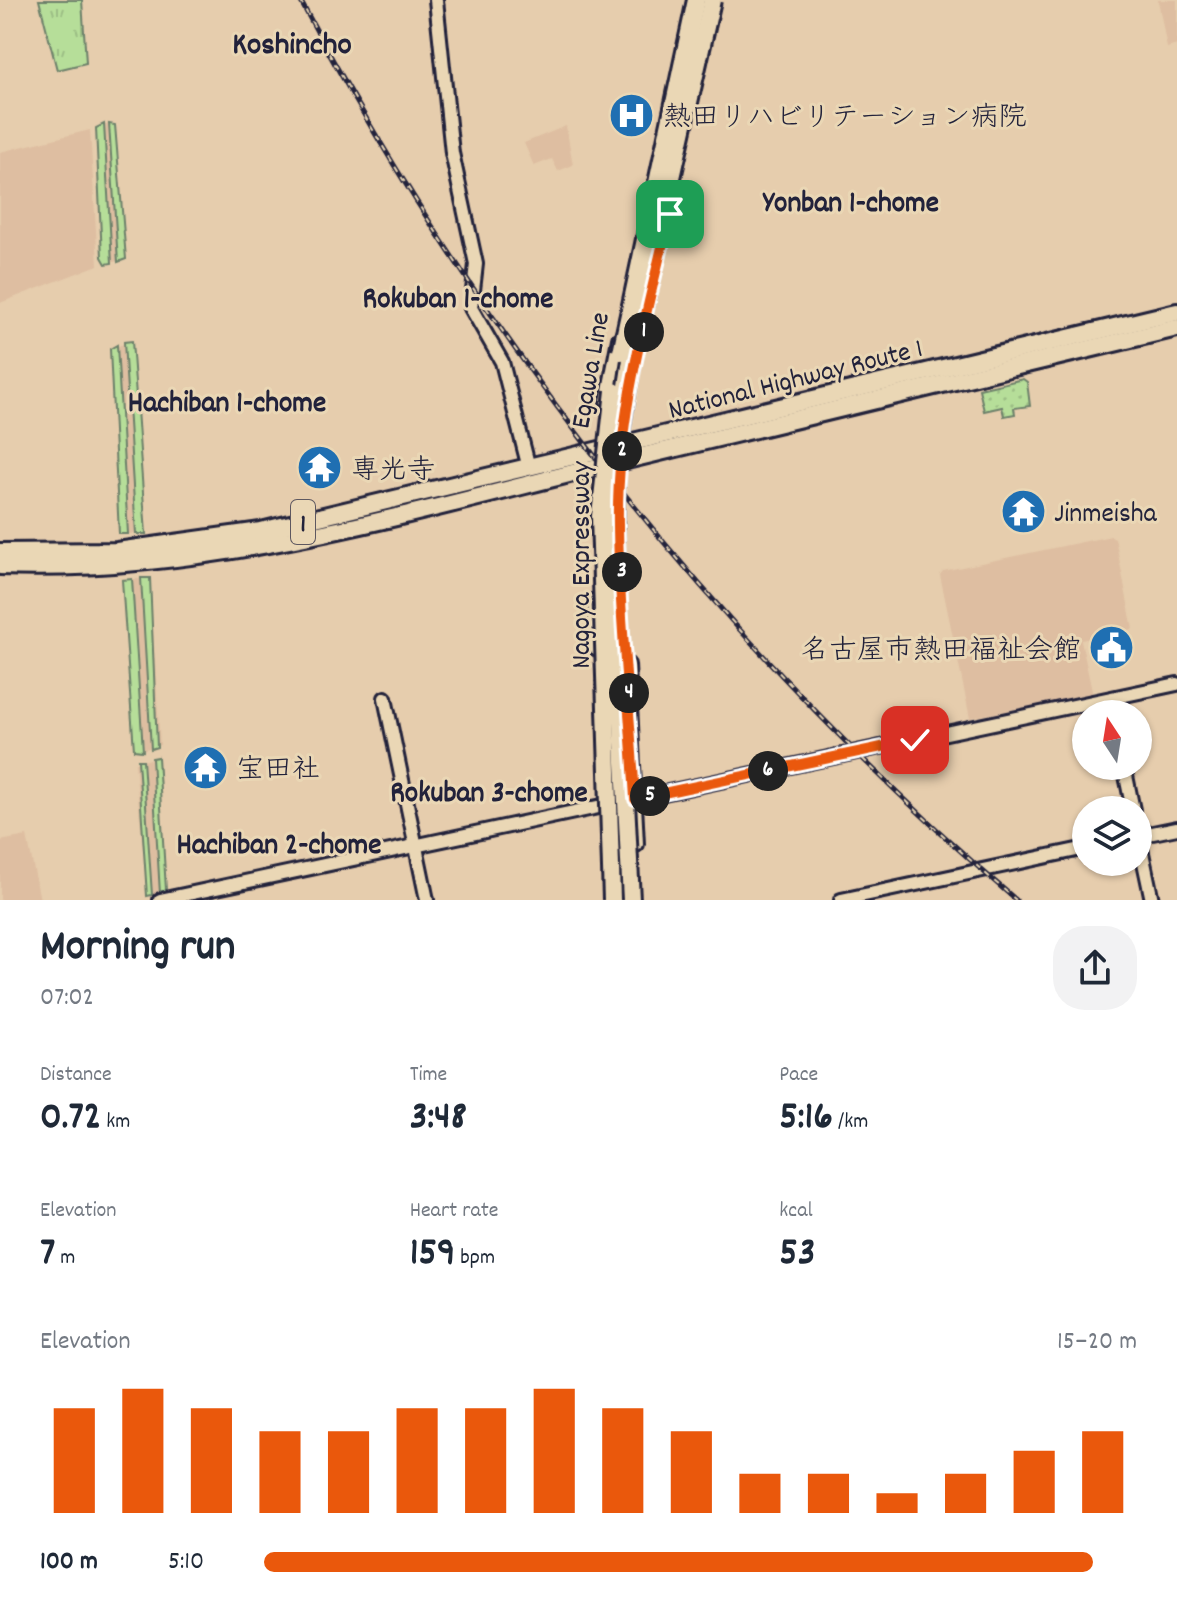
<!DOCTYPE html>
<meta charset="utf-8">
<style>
body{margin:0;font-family:Dekko,"Klee One",sans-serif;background:#f2f2f3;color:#1f2937;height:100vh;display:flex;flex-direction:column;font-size:30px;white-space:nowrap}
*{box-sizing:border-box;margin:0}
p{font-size:26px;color:#747a83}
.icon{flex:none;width:44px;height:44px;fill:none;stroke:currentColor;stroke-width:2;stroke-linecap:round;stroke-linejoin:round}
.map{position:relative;height:900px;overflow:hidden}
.side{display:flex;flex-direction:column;background:#fff;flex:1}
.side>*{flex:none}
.needle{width:52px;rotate:348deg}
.fabs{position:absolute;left:1072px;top:700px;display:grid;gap:16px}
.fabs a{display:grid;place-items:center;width:80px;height:80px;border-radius:50%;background:#fff;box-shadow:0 2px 6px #0004;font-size:40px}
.pin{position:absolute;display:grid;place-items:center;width:68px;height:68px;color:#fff;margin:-34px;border-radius:16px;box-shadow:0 4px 12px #0006}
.km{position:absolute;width:40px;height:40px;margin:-20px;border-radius:50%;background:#222;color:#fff;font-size:22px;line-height:40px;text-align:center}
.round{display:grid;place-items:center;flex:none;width:84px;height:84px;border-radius:32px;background:#f2f2f3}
.head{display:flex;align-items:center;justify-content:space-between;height:136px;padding:0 40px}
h1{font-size:44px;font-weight:700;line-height:60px}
.stats{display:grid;grid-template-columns:repeat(3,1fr);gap:12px;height:136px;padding:8px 40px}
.stats div{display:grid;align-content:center}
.stats b{font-size:40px;font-weight:700}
.stats small{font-size:22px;font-weight:400}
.stats p{font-size:22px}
.chart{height:224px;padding:16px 40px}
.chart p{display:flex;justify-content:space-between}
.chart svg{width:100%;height:144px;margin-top:8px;stroke:#ea580c;stroke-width:6}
ul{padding:0 40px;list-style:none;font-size:26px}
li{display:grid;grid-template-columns:128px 96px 1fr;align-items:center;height:60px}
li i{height:20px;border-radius:10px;background:#ea580c}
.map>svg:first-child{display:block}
.built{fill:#debea1}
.grass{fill:#b6de99;stroke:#6c806a;stroke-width:2}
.park{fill:url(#park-tufts);stroke:#6c806a;stroke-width:2}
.garden{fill:url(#garden-dots);stroke:#6c806a;stroke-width:2}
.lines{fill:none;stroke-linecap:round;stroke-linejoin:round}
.minor-casing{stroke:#22223b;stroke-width:18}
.major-casing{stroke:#22223b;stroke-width:20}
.highway-casing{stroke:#22223b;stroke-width:22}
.minor{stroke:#ead7b5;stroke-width:12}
.major{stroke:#ead7b5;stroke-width:14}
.highway{stroke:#ead7b5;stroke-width:16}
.rail-casing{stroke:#22223b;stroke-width:5}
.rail{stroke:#ead7b5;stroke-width:2;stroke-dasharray:6;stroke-linecap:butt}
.highway-bridge-casing{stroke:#22223b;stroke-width:22;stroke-linecap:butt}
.highway-bridge{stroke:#ead7b5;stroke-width:16}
.route-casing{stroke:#fff;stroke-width:16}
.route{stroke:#ea580c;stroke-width:10}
.labels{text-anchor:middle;stroke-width:6;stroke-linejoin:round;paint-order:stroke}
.shield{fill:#ead7b5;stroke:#5e5860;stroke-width:2}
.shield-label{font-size:26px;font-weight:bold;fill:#22223b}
.poi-label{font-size:28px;fill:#22223b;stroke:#ead7b5;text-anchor:start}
.street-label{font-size:28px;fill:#22223b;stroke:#ead7b5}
.neighbourhood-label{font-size:30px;font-weight:bold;fill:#22223b;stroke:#ead7b5}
.quarter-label{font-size:32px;font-weight:bold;fill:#22223b;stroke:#ead7b5}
</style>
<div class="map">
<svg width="1177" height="900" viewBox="0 0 1177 900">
<defs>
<pattern id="park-tufts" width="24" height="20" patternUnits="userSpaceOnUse" patternTransform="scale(2)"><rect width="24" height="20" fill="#b6de99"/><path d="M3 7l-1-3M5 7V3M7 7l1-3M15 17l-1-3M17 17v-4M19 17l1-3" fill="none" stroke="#9cbe85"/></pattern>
<pattern id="garden-dots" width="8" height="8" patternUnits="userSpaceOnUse" patternTransform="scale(2)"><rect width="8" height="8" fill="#b6de99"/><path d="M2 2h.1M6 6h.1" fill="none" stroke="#9cbe85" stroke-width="1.8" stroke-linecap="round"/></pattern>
</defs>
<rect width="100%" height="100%" fill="#e6cdad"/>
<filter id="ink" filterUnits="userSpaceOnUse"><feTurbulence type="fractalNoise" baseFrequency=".0125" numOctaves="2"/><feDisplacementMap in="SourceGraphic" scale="16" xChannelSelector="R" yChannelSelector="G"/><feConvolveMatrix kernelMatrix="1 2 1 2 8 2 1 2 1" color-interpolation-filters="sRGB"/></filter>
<g filter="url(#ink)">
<g class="built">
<path d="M1158 0H1177V45L1167 48Z"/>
<path d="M109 124 115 125 126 259 106 264 102 257 96 128Z"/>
<path d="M566 126 573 165 558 171 552 159 534 166 524 143Z"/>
<path d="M90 130 98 265 0 303V152Z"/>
<path d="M132 341 146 534H119L110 349Z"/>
<path d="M1111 536 1115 538 1133 629 1081 640 1093 696 970 718 940 575 943 571Z"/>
<path d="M150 578 160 745 138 751 134 750 122 580Z"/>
<path d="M158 757 166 890 147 896 135 763Z"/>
<path d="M27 836 40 900H0V841Z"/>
</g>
<g class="grass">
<path d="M104 124 112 263 106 264 102 257 96 128Z"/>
<path d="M109 124 115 125 126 259 118 262Z"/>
<path d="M132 341 146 534H136L124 342Z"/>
<path d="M117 345 128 534H119L110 349Z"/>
<path d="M141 578H150L157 747 151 749Z"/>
<path d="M132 579 143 751 134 750 122 580Z"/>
<path d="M158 757 166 890 160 894 152 758Z"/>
<path d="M138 760H143L152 895 147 896Z"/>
</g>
<path class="park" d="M39 0H82L86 63 57 70Z"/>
<path class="garden" d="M1023 379 1027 382 1030 406 1014 408 1015 414 1004 416 1002 407 984 411 979 389Z"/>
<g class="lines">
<defs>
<g id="minor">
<path d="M436 0 452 153 476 264 471 308 502 362 529 468"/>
<path d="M385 698 427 900"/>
<path d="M1124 766 1133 810"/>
<path d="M1138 834 1152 900"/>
<path d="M1138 836 1177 828"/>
<path d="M160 900 1177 684"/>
<path d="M841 900 1086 848"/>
</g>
<g id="major">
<path d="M608 401 620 339"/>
<path d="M595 601 597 648"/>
<path d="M627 665 636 844"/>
</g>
<g id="highway">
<path d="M0 552 117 551 261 531 1177 312"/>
<path d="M0 566C200 574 396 517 589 469 785 421 981 375 1177 328"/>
</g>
</defs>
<use href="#minor" class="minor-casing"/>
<use href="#major" class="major-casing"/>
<use href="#highway" class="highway-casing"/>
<use href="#minor" class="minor"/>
<use href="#major" class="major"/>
<use href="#highway" class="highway"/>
<defs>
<path id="rail" d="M300 0C482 342 722 647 1016 900"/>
</defs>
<use href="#rail" class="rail-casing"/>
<use href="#rail" class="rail"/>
<defs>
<g id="highway-bridge">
<path d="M621 352 696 0"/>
<path d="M612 900 600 516 614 391"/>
<path d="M631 900 614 564 615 466 631 360 712 0"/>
</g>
</defs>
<use href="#highway-bridge" class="highway-bridge-casing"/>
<use href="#highway-bridge" class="highway-bridge"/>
</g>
</g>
<g class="lines" filter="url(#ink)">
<defs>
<path id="route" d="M670 214C646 315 616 421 618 525 619 615 630 709 635 799L915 740"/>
</defs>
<use href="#route" class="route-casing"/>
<use href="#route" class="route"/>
</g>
<defs>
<symbol id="hospital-disc" viewBox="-11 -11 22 22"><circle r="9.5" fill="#1f6fb2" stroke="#ead7b5"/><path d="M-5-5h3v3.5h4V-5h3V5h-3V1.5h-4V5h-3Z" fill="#fff"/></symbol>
<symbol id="temple-disc" viewBox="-11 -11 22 22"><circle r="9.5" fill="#1f6fb2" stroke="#ead7b5"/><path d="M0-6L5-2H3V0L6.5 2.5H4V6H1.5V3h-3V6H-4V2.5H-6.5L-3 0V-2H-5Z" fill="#fff"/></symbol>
<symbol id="civic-disc" viewBox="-11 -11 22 22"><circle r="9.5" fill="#1f6fb2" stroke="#ead7b5"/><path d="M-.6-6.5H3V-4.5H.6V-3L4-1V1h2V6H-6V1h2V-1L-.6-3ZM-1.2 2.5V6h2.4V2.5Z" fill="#fff"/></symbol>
</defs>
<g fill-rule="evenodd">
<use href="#hospital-disc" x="606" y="90" width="51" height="51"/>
<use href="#temple-disc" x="294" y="442" width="51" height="51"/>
<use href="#temple-disc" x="998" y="486" width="51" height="51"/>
<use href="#civic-disc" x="1086" y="622" width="51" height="51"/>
<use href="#temple-disc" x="180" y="742" width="51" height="51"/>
</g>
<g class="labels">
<rect class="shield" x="291" y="500" width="24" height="44" rx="6"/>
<g class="shield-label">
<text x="303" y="531">1</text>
</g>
<g class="poi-label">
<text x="663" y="125">熱田リハビリテーション病院</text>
<text x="351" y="478">専光寺</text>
<text x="1054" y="521">Jinmeisha</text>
<text x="1081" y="658" text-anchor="end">名古屋市熱田福祉会館</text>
<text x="236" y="777">宝田社</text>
</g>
<g class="street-label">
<text transform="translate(588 370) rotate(-80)" y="10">Egawa Line</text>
<text transform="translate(795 377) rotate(-14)" y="10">National Highway Route 1</text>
<text transform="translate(579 565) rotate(-90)" y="10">Nagoya Expressway</text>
</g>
<g class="neighbourhood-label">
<text x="851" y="211">Yonban 1-chome</text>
<text x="458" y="307">Rokuban 1-chome</text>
<text x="227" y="411">Hachiban 1-chome</text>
<text x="489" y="801">Rokuban 3-chome</text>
<text x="279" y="853">Hachiban 2-chome</text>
</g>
<g class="quarter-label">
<text x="292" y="53">Koshincho</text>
</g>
</g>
</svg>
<div class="fabs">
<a><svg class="needle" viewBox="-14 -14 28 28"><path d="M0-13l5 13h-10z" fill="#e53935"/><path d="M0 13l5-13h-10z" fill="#747a83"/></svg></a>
<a><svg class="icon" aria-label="layers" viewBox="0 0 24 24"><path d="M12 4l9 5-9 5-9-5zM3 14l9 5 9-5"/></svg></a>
</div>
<div class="pin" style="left:670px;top:214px;background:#1e9e55"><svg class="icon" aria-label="arrive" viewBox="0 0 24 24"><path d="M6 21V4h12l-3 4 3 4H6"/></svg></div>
<div class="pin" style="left:915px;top:740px;background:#d93025"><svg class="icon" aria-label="check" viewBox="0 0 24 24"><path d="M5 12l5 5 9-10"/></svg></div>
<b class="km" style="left:644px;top:332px">1</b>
<b class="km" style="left:622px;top:451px">2</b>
<b class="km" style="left:622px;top:572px">3</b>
<b class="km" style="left:629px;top:693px">4</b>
<b class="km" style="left:650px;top:796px">5</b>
<b class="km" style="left:768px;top:771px">6</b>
</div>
<section class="side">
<div class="head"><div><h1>Morning run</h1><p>07:02</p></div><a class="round"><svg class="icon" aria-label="share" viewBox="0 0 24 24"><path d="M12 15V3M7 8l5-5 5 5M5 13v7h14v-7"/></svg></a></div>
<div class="stats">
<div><p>Distance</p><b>0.72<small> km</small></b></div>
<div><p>Time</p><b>3:48</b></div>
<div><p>Pace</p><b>5:16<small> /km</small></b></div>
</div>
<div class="stats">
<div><p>Elevation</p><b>7<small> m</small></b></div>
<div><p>Heart rate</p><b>159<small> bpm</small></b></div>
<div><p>kcal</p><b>53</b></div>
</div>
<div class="chart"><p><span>Elevation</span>15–20 m</p>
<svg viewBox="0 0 160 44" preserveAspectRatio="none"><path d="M5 44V12M15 44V6M25 44V12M35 44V19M45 44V19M55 44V12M65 44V12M75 44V6M85 44V12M95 44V19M105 44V32M115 44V32M125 44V38M135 44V32M145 44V25M155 44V19"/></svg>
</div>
<ul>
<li><b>100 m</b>5:10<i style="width:95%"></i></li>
</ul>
</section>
